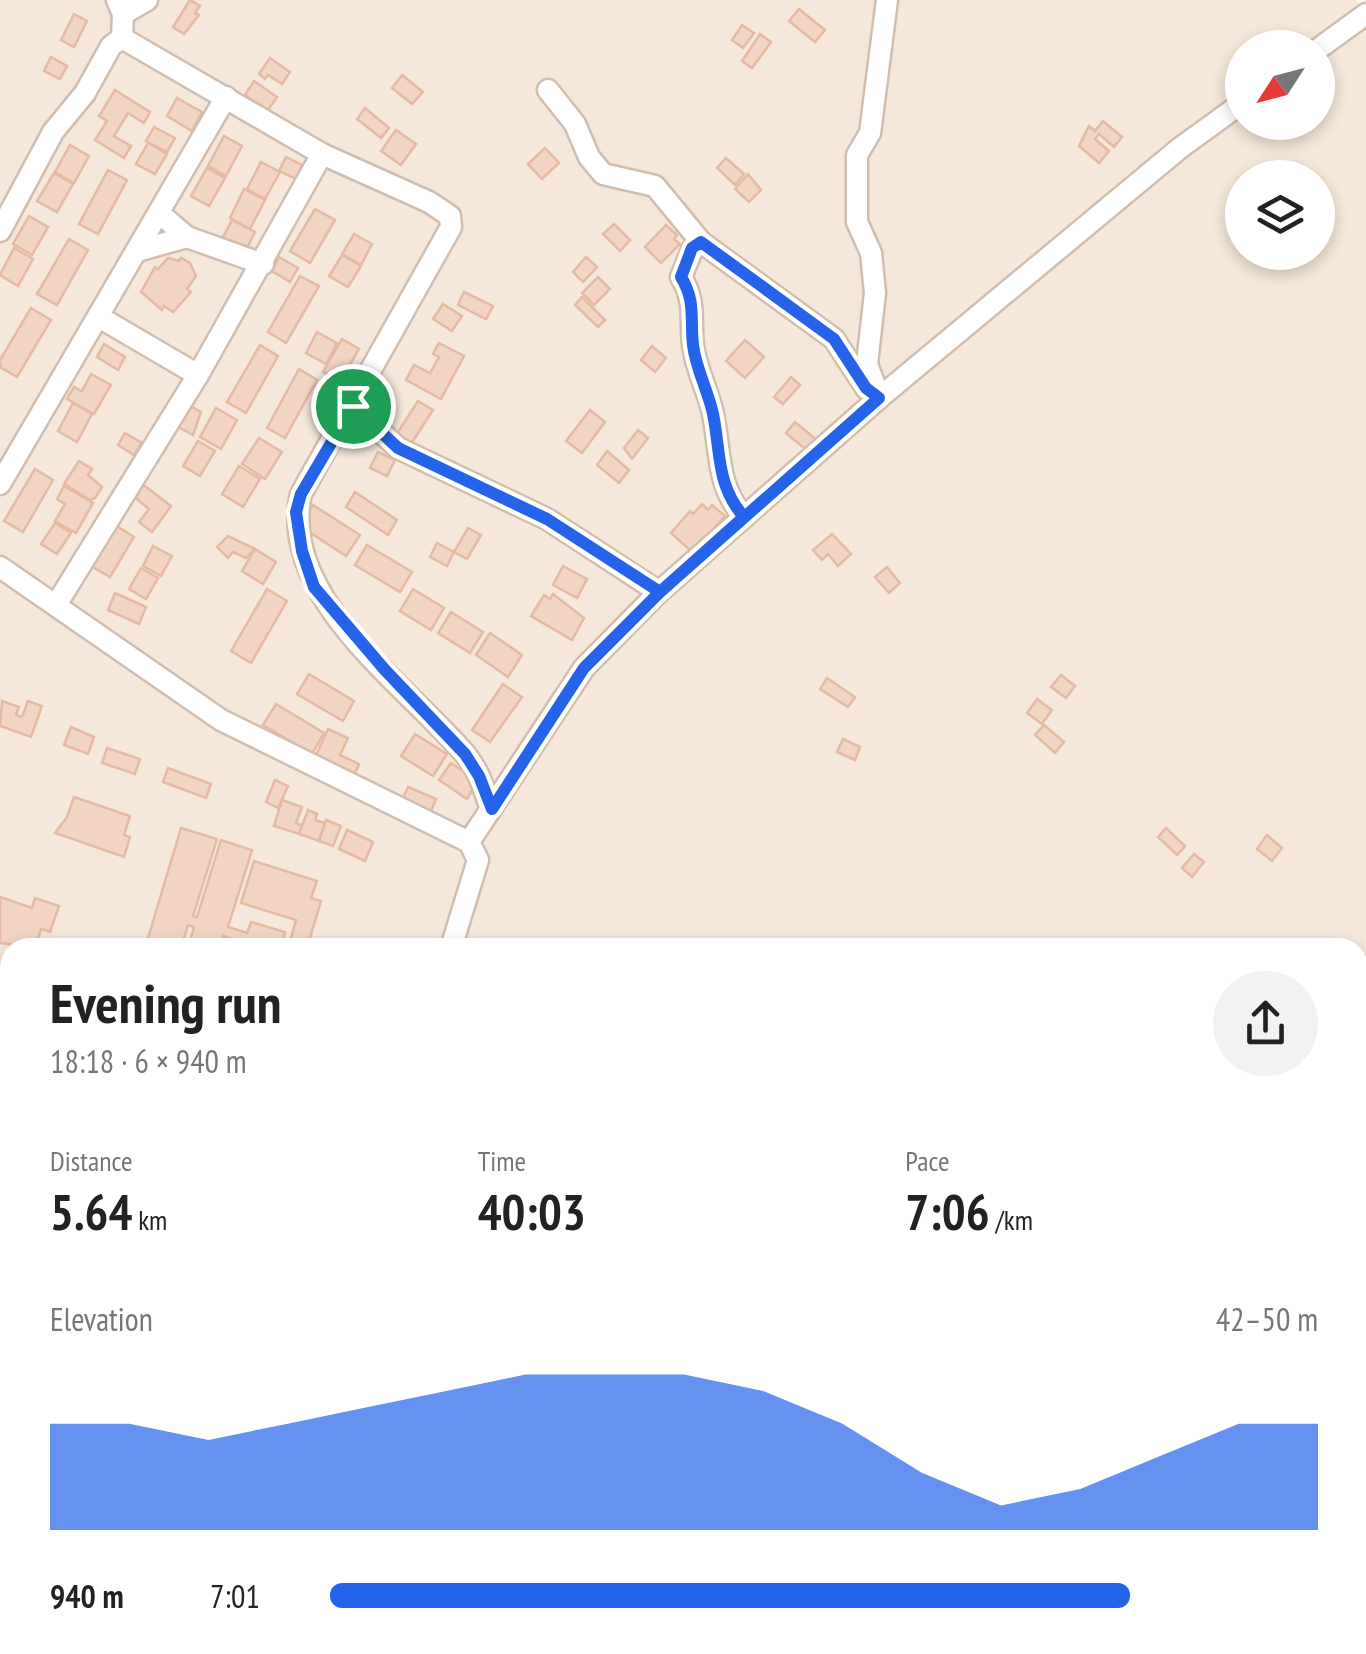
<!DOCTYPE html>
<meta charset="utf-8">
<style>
body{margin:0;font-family:"PT Sans Narrow",sans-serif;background:#f2f2f2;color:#222;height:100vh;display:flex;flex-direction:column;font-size:38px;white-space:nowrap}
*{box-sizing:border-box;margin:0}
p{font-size:32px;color:#767676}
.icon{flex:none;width:55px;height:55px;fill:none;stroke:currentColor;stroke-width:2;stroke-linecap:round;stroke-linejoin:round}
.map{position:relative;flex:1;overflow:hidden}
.details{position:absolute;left:0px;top:938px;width:1368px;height:718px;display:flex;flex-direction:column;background:#fff;border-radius:30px 30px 0 0;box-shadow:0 5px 15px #0003}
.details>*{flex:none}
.needle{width:65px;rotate:234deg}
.buttons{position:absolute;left:1225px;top:30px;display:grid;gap:20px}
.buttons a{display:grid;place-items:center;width:110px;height:110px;border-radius:50%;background:#fff;box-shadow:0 5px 15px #0003;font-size:50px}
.pin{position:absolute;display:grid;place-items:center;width:85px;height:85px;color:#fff;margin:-42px;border:5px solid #fff;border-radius:50%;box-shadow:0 2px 10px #0007}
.round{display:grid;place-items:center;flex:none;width:105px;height:105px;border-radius:52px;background:#f2f2f2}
.overview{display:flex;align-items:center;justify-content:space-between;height:170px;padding:0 50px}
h1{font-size:55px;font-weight:800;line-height:75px}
.metrics{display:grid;grid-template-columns:repeat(3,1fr);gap:15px;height:170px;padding:10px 50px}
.metrics div{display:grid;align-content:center}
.metrics b{font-size:50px;font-weight:800}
.metrics small{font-size:28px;font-weight:400}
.metrics p{font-size:28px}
.chart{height:280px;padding:20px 50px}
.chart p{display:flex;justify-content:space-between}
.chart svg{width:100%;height:180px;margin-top:10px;fill:#2563eb;opacity:.7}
ul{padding:0 50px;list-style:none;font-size:32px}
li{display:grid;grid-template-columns:160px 120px 1fr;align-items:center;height:75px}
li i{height:25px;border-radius:12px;background:#2563eb}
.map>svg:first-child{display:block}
.residential{fill:#f5e8da;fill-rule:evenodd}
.building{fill:#f3d5c3;stroke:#e6bba3;stroke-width:2.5}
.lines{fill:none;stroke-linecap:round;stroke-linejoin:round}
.minor-casing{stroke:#d1beb0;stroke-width:25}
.minor{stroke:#fff;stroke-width:20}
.route-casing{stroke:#fff;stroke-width:20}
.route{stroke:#2563eb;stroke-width:12}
</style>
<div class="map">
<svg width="1366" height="1654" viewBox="0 0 1366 1654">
<rect width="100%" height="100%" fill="#fdf6ec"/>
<path class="residential" d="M0 0H1355L1366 8V1654H0ZM1242 48H1318V122H1242ZM1242 178H1318V252H1242ZM10 948H1358V1645H10Z"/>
<g class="building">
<path d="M190 0 200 6 195 13 199 15 184 34 173 27Z"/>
<path d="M799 9 825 30 815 42 789 21Z"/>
<path d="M74 14 87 21 74 47 61 40Z"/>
<path d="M742 25 754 33 743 48 732 40Z"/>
<path d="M760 34 771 42 752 68 742 61Z"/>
<path d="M51 57 67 66 60 79 44 71Z"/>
<path d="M270 58 290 72 282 84 268 75 265 79 259 74Z"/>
<path d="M402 75 423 92 412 104 392 88Z"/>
<path d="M254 81 277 97 268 110 245 95Z"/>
<path d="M115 90 150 112 144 123 128 113 114 136 131 146 124 158 95 140 107 121 99 116Z"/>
<path d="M177 98 202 112 192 131 167 116Z"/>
<path d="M365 108 389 128 381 138 357 119Z"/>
<path d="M1103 121 1122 137 1114 147 1099 134 1095 139 1109 151 1099 163 1079 146 1089 126 1095 131Z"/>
<path d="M154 127 175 138 167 152 146 141Z"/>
<path d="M396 130 416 144 401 165 381 151Z"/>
<path d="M224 136 242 146 226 176 208 166Z"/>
<path d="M148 143 167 154 155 174 136 164Z"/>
<path d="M70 145 89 156 74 183 55 172Z"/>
<path d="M545 148 559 163 542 179 528 164Z"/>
<path d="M286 157 302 165 296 179 279 171Z"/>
<path d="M726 158 744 174 735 185 717 168Z"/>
<path d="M261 162 280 172 265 199 247 189Z"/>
<path d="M207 168 225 178 209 206 191 196Z"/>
<path d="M108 170 127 180 98 234 79 224Z"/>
<path d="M54 173 73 184 57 212 37 201Z"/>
<path d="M748 174 761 190 749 202 735 189Z"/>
<path d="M244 189 265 200 250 229 230 218Z"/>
<path d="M315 209 335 220 310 263 290 251Z"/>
<path d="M29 216 48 227 32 255 13 244Z"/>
<path d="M232 220 255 232 245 252 221 241Z"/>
<path d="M614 224 630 240 620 251 603 234Z"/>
<path d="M666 225 677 235 674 239 680 244 661 263 645 247Z"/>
<path d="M354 234 372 244 361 265 342 254Z"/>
<path d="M69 239 88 250 57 305 37 294Z"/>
<path d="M14 248 33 259 18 286 0 275Z"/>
<path d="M342 255 361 266 348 287 329 276Z"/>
<path d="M279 257 298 268 290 282 272 271Z"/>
<path d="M586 257 597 267 583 282 573 272Z"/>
<path d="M168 258 179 261 181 258 190 263 196 276 187 289 191 292 173 312 164 306 162 310 141 292 155 267 158 269Z"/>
<path d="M300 276 319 286 286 343 268 332Z"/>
<path d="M598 277 610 289 594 305 582 293Z"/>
<path d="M464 292 493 306 486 319 458 305Z"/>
<path d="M582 297 605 320 598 327 575 305Z"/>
<path d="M443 304 462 316 452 331 433 319Z"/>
<path d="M31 308 51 320 17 377 0 367V360Z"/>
<path d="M317 332 337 343 326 364 306 353Z"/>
<path d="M342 339 359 349 340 381 323 372Z"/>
<path d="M745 340 764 357 745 378 726 361Z"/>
<path d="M439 343 464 356 441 399 406 380 414 365 430 373 439 357 433 354Z"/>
<path d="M104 344 125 357 118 370 97 357Z"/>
<path d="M260 345 278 356 246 413 227 402Z"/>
<path d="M652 346 666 358 655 372 641 360Z"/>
<path d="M299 369 317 380 285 438 267 428Z"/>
<path d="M91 374 111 385 94 414 67 399 74 387 82 391Z"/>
<path d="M791 377 800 385 783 404 774 397Z"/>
<path d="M418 401 433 410 411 444 396 435Z"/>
<path d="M73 403 92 414 77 442 58 431Z"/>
<path d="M187 404 201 412 193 435 175 425Z"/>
<path d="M216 408 237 420 221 449 200 437Z"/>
<path d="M590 410 605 422 582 453 566 441Z"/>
<path d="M795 422 819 442 810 453 786 433Z"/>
<path d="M638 430 648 438 632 459 624 448Z"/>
<path d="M125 433 142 443 134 455 118 445Z"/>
<path d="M259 438 282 452 265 479 242 464Z"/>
<path d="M198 441 215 451 200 476 183 466Z"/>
<path d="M607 451 629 470 619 483 597 465Z"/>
<path d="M378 452 395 460 387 476 370 468Z"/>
<path d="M79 461 92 469 88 475 102 487 95 498 90 500 64 484Z"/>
<path d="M239 466 260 479 243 507 222 494Z"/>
<path d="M35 469 53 480 23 532 4 521Z"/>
<path d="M137 480 171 506 152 532 139 522 149 509 128 492Z"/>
<path d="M64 486 93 503 76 533 55 521 65 504 57 499Z"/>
<path d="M355 492 397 520 388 535 346 507Z"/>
<path d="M702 504 708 510 712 505 725 516 693 553 671 533 690 511 693 514Z"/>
<path d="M313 505 360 535 346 556 300 526Z"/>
<path d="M55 523 71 533 57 554 41 544Z"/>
<path d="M115 525 134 537 110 577 91 566Z"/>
<path d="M468 528 481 535 467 559 454 552Z"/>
<path d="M832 534 851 554 838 566 828 554 822 560 813 550Z"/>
<path d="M228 536 255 549 246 558 233 552 228 558 217 547Z"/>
<path d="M437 543 454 552 447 566 430 557Z"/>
<path d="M367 545 412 572 400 592 355 565Z"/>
<path d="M153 546 172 556 161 576 143 566Z"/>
<path d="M255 549 276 562 263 584 242 571Z"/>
<path d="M563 566 587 579 577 598 553 585Z"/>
<path d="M887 567 900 583 889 593 875 577Z"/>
<path d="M141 568 158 578 146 599 129 589Z"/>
<path d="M267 589 287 601 251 663 231 651Z"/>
<path d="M413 589 444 608 431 630 400 611Z"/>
<path d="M115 593 146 607 139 624 108 610Z"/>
<path d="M553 594 584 618 572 640 531 616 544 595 550 599Z"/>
<path d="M451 612 483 632 470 653 438 633Z"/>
<path d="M490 633 522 655 508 677 476 655Z"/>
<path d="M309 674 354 701 343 721 297 694Z"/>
<path d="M1061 675 1075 686 1066 698 1051 687Z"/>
<path d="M827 678 855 697 848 707 820 689Z"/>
<path d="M503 684 522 697 490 742 472 730Z"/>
<path d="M1037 699 1052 710 1042 724 1027 713Z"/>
<path d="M2 701 19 707 16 715 22 717 28 701 42 706 31 737 0 726Z"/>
<path d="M276 704 324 733 312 754 263 725Z"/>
<path d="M1044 725 1064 742 1055 753 1035 735Z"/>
<path d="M71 727 94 737 88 754 64 745Z"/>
<path d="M328 729 348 738 340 755 359 764 352 780 313 762Z"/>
<path d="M415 734 447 754 433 776 401 756Z"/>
<path d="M843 739 860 747 855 760 837 752Z"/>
<path d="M107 748 140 759 135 774 102 763Z"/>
<path d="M451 763 478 781 467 799 439 780Z"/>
<path d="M168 768 211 784 206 798 163 782Z"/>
<path d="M275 780 288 786 278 808 266 802Z"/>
<path d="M408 787 436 799 429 816 401 803Z"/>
<path d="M74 797 130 816 124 835 130 837 124 857 55 833 67 817Z"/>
<path d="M282 800 302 807 296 823 302 825 299 834 274 826Z"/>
<path d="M308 810 317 814 315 820 325 823 319 841 299 834Z"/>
<path d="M326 820 341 826 333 846 319 841Z"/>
<path d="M181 828 217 839 193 916 197 917 221 840 252 850 228 927 247 933 251 922 285 932 282 943 289 945 296 920 241 903 254 861 317 881 311 898 321 901 307 948H241L243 942 223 936 219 948H188L194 927 188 925 181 948H145Z"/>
<path d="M1166 828 1185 846 1177 855 1158 837Z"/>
<path d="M347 830 373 842 365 861 339 849Z"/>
<path d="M1267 835 1282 848 1272 861 1257 849Z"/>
<path d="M1194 854 1204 862 1192 877 1182 868Z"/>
<path d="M0 897 32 908 35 898 59 906 50 932 41 929 35 948 0 943Z"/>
<rect x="0" y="1486" width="10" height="83"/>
<path d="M5 1599H10V1645H109V1654H0V1631H6Z"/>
<path d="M602 1645H637L636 1654H601Z"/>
</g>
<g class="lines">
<defs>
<g id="minor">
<path d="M117 0 123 14 122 38"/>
<path d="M123 14 147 0"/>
<path d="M1318 49 1366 14"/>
<path d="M548 90 575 124 589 157 603 174 655 186 701 242 834 339 866 388 879 398"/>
<path d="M159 213 187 237 263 264"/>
<path d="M0 231 53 132 85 93 111 46 122 38 322 154 429 202 450 216 451 227 301 494C278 597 406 685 465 754 479 770 484 790 491 809"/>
<path d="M701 242 693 248 681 277C696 301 690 319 693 345 696 370 708 390 713 414 721 453 716 485 744 517"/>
<path d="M137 251 187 237"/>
<path d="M99 317 198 375"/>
<path d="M875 386 867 364 875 293 871 253 857 222V155L870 133 887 0"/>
<path d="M353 406 398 448 547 519 659 592"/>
<path d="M0 484 226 97"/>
<path d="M0 567 221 720 469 842 478 860 451 948"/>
<path d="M56 605 198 375 322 154"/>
<path d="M469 842 584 668 659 592 879 398 1180 148 1242 103"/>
<path d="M0 1023 10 1014"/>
<path d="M231 1654 234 1645"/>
<path d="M278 1654 285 1645"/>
<path d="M1147 1654 1151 1645"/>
</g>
</defs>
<use href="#minor" class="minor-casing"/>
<use href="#minor" class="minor"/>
</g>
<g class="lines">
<defs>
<path id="route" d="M353 406 301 494 296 512 302 551 314 587 385 670 465 754 479 776 492 809 584 668 660 592 879 398 866 388 834 339 701 242 692 248 681 277C696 301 690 319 693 345 696 370 708 390 713 414 721 453 716 485 744 517L660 592 547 519 398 448 353 406"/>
</defs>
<use href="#route" class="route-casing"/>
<use href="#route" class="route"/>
</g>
</svg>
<div class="buttons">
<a><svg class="needle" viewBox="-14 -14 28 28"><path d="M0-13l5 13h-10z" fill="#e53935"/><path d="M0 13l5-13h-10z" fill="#767676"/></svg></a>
<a><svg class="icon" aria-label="layers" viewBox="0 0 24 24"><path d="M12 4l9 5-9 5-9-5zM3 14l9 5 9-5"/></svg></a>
</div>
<div class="pin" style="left:353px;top:406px;background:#1e9e55"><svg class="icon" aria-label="arrive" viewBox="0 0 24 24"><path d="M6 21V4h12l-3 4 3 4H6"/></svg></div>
<section class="details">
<div class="overview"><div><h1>Evening run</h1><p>18:18 · 6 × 940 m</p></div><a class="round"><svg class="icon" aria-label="share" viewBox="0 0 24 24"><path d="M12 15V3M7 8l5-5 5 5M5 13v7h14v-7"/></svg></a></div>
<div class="metrics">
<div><p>Distance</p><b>5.64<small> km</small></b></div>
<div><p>Time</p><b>40:03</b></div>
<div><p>Pace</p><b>7:06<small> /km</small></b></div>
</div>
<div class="chart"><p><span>Elevation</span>42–50 m</p>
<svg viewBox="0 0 160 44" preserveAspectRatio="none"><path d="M0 44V18L10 18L20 22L30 18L40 14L50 10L60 6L70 6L80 6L90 10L100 18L110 30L120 38L130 34L140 26L150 18L160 18V44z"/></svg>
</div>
<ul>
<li><b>940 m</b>7:01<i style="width:81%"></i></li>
</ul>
</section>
</div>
